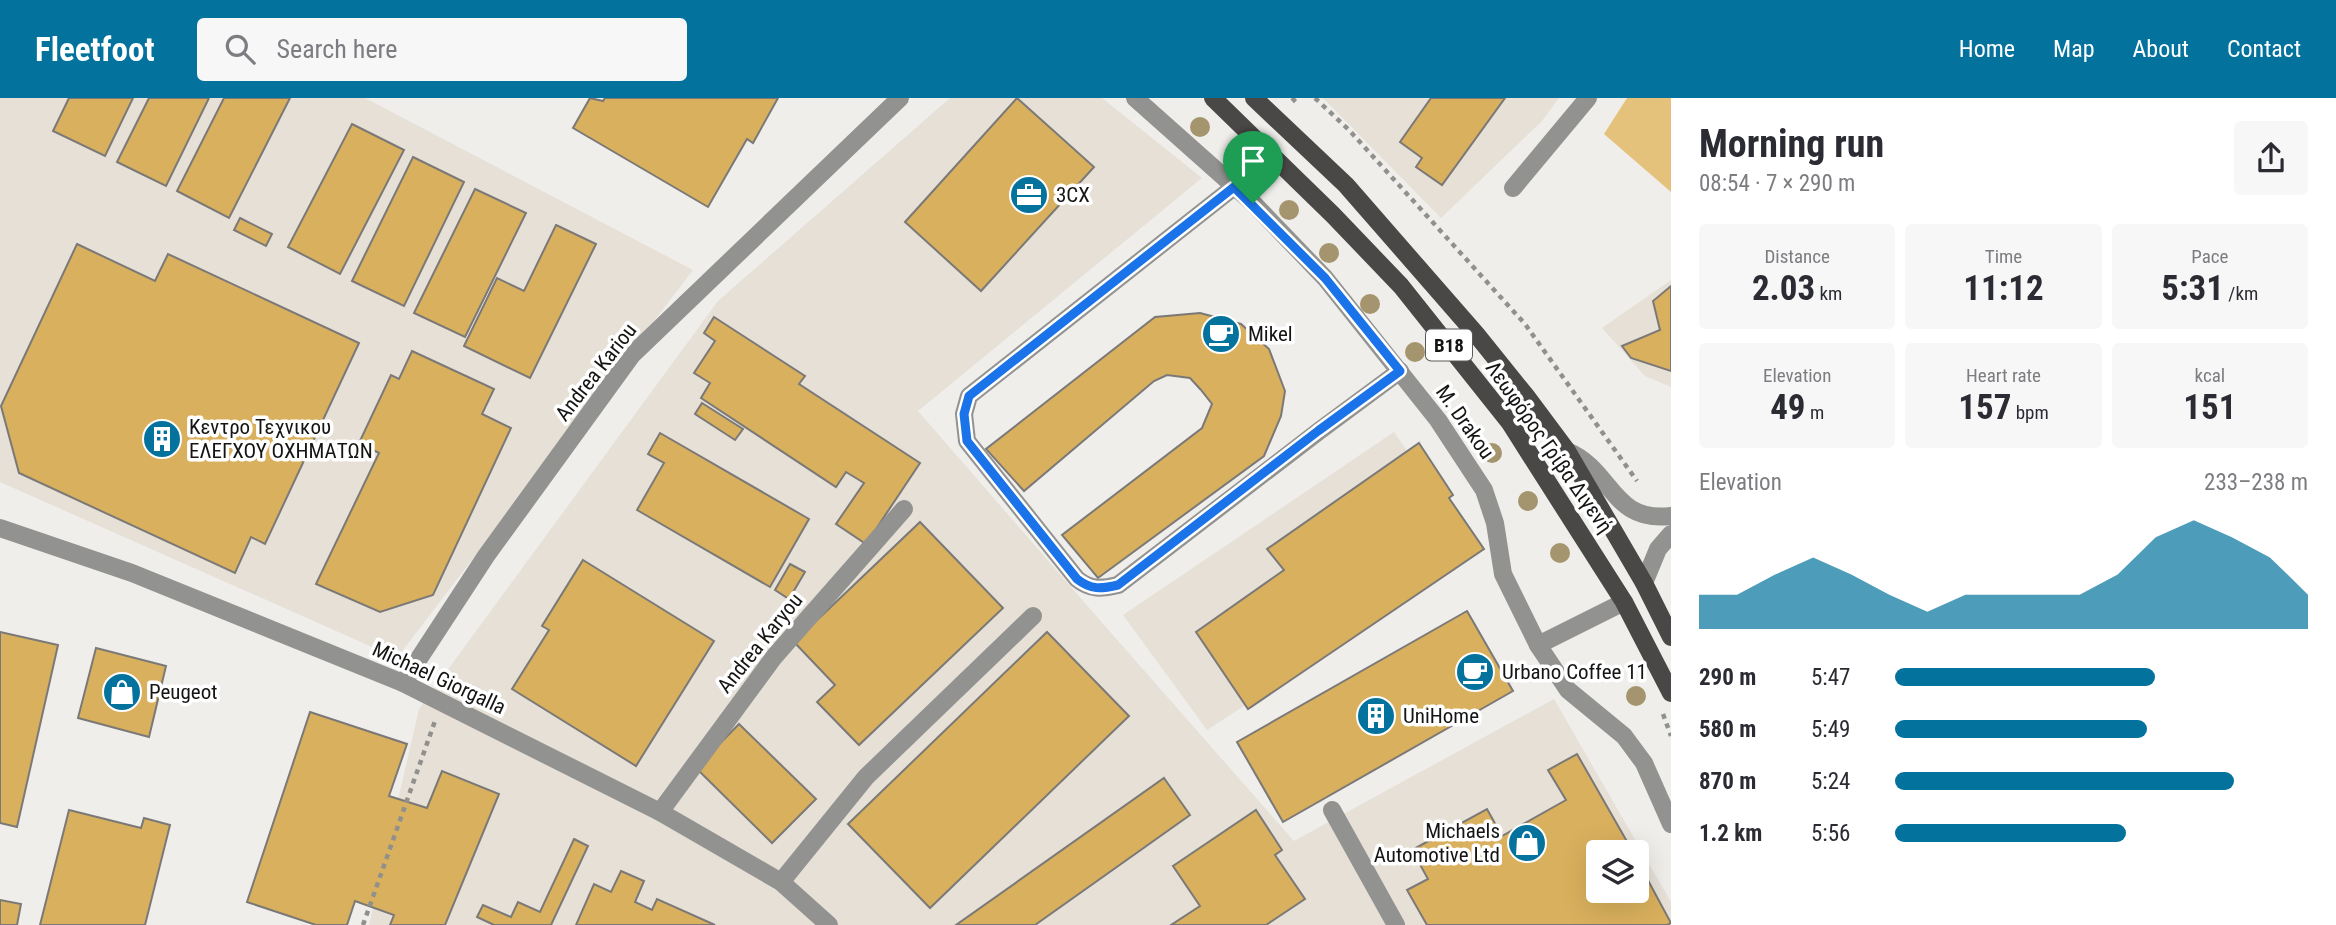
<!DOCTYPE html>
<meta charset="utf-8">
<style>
body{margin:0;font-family:"Roboto Condensed",sans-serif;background:#f7f7f7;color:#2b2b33;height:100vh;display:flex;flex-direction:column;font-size:26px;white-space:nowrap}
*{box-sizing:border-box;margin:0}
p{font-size:23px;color:#7c7c81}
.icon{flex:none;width:38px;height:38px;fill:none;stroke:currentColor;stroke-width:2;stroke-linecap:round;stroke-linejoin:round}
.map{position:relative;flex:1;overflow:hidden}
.drawer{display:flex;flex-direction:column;background:#fff;width:665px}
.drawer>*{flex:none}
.buttons{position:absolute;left:1586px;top:742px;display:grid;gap:14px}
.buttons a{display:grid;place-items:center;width:63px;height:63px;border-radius:7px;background:#fff;box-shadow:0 7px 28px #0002;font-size:35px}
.pin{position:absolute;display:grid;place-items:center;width:60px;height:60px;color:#fff;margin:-72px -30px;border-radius:50% 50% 50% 0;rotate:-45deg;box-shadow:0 0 7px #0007}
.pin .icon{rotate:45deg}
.round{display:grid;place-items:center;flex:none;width:74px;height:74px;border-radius:7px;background:#f7f7f7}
.headline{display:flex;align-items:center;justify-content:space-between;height:119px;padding:0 28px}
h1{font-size:38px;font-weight:700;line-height:52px}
.figures{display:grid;grid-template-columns:repeat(3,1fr);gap:10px;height:119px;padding:7px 28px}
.figures div{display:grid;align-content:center;border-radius:7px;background:#f7f7f7;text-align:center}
.figures b{font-size:35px;font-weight:700}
.figures small{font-size:19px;font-weight:400}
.figures p{font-size:19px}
.chart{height:196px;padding:14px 28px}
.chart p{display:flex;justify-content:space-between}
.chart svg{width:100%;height:126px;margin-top:7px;fill:#03739e;opacity:.7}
ul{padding:0 28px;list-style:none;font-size:23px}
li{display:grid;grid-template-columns:112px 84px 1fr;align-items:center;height:52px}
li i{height:18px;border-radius:9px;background:#03739e}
header{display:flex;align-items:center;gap:42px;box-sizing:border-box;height:98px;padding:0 35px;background:#03739e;color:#fff}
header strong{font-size:33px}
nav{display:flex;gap:38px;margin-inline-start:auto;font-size:24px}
.search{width:490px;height:63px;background:#f7f7f7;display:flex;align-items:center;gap:18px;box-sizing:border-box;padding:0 24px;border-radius:7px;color:#7c7c81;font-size:26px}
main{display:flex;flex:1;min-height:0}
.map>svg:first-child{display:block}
.built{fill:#e6e0d7;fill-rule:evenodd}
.green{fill:#e5c27c}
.building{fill:#d9b05d;stroke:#7b7977;stroke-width:2}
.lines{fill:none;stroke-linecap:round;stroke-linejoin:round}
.path{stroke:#90908d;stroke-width:4.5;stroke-dasharray:5 5;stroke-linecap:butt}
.minor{stroke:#929290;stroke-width:18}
.major{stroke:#494846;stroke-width:18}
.tree{fill:#a5956e}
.route-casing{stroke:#fff;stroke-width:14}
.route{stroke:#1a73e8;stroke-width:9}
.labels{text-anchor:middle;stroke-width:7;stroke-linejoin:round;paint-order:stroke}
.shield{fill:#fff;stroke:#5a5a5a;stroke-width:2}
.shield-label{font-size:19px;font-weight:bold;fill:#141413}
.poi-label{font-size:21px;fill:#141413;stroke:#fff;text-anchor:start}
.street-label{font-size:21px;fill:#141413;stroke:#fff}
</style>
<header>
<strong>Fleetfoot</strong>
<div class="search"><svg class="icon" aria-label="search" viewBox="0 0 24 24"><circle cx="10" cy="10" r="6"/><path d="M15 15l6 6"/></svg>Search here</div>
<nav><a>Home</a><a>Map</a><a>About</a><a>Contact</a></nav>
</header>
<main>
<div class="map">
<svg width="1671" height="827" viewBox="0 0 1671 827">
<rect width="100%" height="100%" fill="#efeeeb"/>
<g class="built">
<path d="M0 0H365L693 172 397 560 0 384Z"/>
<path d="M950 0H1102L1202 80 918 313 1098 520 1294 743 1554 601 1671 804V827H369L419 611 718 203ZM1598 754H1636V793H1598Z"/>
<path d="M1323 0H1559L1542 23 1441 120Z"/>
<path d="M1671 182V289L1645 278 1602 230Z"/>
<path d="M1394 334 1478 456 1207 632 1123 517Z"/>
</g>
<path class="green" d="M1627 0H1671V94L1604 36Z"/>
<g class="building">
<path d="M69 0H133L105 58 53 33Z"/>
<path d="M149 0H209L166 88 117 64Z"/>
<path d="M224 0H290L229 120 177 93Z"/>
<path d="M590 0 603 3 605 0H778L753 45 747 41 708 109 573 30Z"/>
<path d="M1017 0 1094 69 981 193 905 124Z"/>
<path d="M1431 0H1505L1442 87 1416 69 1422 60 1400 44Z"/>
<path d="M352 26 404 52 340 176 288 149Z"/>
<path d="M413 59 464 84 404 208 352 183Z"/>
<path d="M475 91 526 115 465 239 414 215Z"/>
<path d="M240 120 272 136 266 148 234 132Z"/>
<path d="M556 127 596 146 530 280 464 248 497 180 524 193Z"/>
<path d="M77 146 155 183 168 156 359 245 265 446 251 439 235 475 19 375 1 308Z"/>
<path d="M1671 188V273L1631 260 1622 248 1660 232 1653 203Z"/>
<path d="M1200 215 1241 226 1269 251 1285 293 1281 318 1264 358 1098 480 1062 437 1202 330 1212 306 1201 292 1190 280 1167 277 1154 283 1024 393 986 351 1155 219Z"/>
<path d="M714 219 805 278 799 286 920 365 866 446 836 426 864 385 846 374 836 389 701 300 710 285 694 275 715 243 704 235Z"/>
<path d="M412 253 494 291 482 316 511 330 433 497 380 514 316 486 379 355 359 345 391 277 399 281Z"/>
<path d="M702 305 743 331 735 342 695 316Z"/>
<path d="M660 335 809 421 770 489 637 412 664 365 648 356Z"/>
<path d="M1419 345 1453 397 1449 400 1484 451 1248 611 1196 534 1284 472 1267 451Z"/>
<path d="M920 424 1003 510 859 647 817 604 835 587 794 544Z"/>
<path d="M583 462 714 543 636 668 512 591 549 532 542 528Z"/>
<path d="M790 466 805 474 789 501 775 492Z"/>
<path d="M1467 513 1513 593 1283 724 1237 644Z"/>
<path d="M0 534 58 547 17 729 0 725Z"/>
<path d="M1047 534 1129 618 930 810 848 726Z"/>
<path d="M96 550 166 568 149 639 78 620Z"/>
<path d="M310 614 407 646 389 698 427 710 442 673 499 696 445 827H390L394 817 355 803 347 827H316L247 804Z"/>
<path d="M739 626 816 701 772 745 696 670Z"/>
<path d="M1577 656 1633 754H1598V793H1636V760L1671 825 1667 827H1427L1407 792 1428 781 1412 752 1487 711 1502 738 1566 702 1548 672Z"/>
<path d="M1164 680 1190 717 1035 827H956Z"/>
<path d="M69 712 141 730 144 720 170 727 145 827H40Z"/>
<path d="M1256 712 1282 752 1275 757 1305 801 1266 827H1171L1200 808 1173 768Z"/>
<path d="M574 741 588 748 551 827H494L477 819 483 807 511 819 518 804 540 814Z"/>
<path d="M621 773 644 783 635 804 652 812 657 801 715 827H576L594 786 611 794Z"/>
<path d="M0 802 21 806 17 827H0Z"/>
</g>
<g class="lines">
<g class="path">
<path d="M1292 0 1299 7"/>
<path d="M1315 0 1349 32 1525 226 1637 383"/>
<path d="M1663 616 1671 638"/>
<path d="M363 827 435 623"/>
</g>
<g class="minor">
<path d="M1135 0 1253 105 1325 180 1438 322 1484 392 1495 425 1503 476 1538 547 1568 592 1624 638 1644 665 1671 726"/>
<path d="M1234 89 969 298 964 316 967 343 1077 481C1091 492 1101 491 1118 487L1319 333 1400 273"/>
<path d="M1513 90 1588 0"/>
<path d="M1567 353C1613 372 1611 425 1671 418"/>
<path d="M0 430 132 475 403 585 660 714 781 784 829 827"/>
<path d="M1644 485 1658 451 1671 436"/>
<path d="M1538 547 1624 504"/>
<path d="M403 585 486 458 632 257 900 0"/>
<path d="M1332 712 1396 827"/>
<path d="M660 714 774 559 904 411"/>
<path d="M781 784 866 679 1033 518"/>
</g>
<g class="major">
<path d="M1213 0 1333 117 1401 188 1510 325 1624 504 1671 595"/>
<path d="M1254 0 1346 87 1476 236 1526 298 1567 353 1644 485 1671 539"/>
</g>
</g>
<g class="tree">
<circle cx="1200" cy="29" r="10"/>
<circle cx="1239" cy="66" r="10"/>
<circle cx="1289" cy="112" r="10"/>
<circle cx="1329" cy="155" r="10"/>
<circle cx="1370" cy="206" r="10"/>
<circle cx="1415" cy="254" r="10"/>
<circle cx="1492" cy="355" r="10"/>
<circle cx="1528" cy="403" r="10"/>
<circle cx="1560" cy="455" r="10"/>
<circle cx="1636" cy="598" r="10"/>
</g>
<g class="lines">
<defs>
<path id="route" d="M1234 89 1325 180 1400 273 1318 333 1118 487C1101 491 1091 492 1077 481L967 343 964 316 969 298Z"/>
</defs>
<use href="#route" class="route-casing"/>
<use href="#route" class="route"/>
</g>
<defs>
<symbol id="office-disc" viewBox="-11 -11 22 22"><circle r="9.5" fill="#03739e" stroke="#fff"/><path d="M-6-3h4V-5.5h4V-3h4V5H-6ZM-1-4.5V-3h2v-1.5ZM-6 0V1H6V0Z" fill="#fff"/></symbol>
<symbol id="cafe-disc" viewBox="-11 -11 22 22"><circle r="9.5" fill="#03739e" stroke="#fff"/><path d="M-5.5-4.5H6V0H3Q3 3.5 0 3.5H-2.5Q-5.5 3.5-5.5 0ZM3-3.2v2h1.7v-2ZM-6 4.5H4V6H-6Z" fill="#fff"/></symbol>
<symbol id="building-disc" viewBox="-11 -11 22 22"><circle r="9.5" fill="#03739e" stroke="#fff"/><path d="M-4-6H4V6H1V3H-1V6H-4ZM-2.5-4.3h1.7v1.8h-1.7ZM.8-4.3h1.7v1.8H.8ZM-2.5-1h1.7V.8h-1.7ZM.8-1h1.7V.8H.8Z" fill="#fff"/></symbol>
<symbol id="shop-disc" viewBox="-11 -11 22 22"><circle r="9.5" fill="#03739e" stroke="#fff"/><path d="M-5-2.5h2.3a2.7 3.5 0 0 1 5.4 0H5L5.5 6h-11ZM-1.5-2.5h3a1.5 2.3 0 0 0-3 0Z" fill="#fff"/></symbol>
</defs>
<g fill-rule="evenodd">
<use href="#office-disc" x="1007" y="75" width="44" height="44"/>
<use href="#cafe-disc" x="1199" y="214" width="44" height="44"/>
<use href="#building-disc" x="140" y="319" width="44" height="44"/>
<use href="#cafe-disc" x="1453" y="552" width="44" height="44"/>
<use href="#shop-disc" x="100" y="572" width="44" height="44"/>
<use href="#building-disc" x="1354" y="596" width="44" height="44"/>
<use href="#shop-disc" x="1505" y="723" width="44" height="44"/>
</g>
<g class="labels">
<rect class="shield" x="1426" y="231.5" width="46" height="31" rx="5"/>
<g class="shield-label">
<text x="1449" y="254">B18</text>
</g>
<g class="poi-label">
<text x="1056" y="104">3CX</text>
<text x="1248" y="243">Mikel</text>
<text x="189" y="336">Κεντρο Τεχνικου<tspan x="189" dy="24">ΕΛΕΓΧΟΥ ΟΧΗΜΑΤΩΝ</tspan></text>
<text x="1502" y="581">Urbano Coffee 11</text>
<text x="149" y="601">Peugeot</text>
<text x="1403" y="625">UniHome</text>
<text x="1500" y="740" text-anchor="end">Michaels<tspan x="1500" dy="24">Automotive Ltd</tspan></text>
</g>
<g class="street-label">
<text transform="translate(596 274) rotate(-52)" y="7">Andrea Kariou</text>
<text transform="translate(1465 324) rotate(55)" y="7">M. Drakou</text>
<text transform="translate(1549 349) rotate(55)" y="7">Λεωφόρος Γρίβα Διγενή</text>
<text transform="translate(760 545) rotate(-51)" y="7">Andrea Karyou</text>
<text transform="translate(439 580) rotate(25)" y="7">Michael Giorgalla</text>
</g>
</g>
</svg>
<div class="buttons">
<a><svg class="icon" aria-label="layers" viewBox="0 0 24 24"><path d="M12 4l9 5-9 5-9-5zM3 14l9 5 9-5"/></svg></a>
</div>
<div class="pin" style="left:1253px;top:105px;background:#1e9e55"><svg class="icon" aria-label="arrive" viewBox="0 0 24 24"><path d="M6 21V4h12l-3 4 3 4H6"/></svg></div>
</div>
<section class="drawer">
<div class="headline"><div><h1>Morning run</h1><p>08:54 · 7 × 290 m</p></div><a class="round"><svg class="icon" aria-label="share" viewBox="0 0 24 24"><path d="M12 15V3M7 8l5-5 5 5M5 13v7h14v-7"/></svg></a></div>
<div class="figures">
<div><p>Distance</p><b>2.03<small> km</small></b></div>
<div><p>Time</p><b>11:12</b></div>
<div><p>Pace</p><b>5:31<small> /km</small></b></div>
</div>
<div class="figures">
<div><p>Elevation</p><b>49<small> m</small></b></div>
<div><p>Heart rate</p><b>157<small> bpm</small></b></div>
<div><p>kcal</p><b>151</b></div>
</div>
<div class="chart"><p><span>Elevation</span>233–238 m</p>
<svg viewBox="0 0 160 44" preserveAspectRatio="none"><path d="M0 44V32L10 32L20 25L30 19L40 25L50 32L60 38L70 32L80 32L90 32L100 32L110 25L120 12L130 6L140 12L150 19L160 32V44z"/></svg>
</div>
<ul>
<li><b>290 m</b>5:47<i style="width:63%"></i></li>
<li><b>580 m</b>5:49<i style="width:61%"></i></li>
<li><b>870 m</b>5:24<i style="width:82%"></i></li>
<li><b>1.2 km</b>5:56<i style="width:56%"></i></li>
</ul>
</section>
</main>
